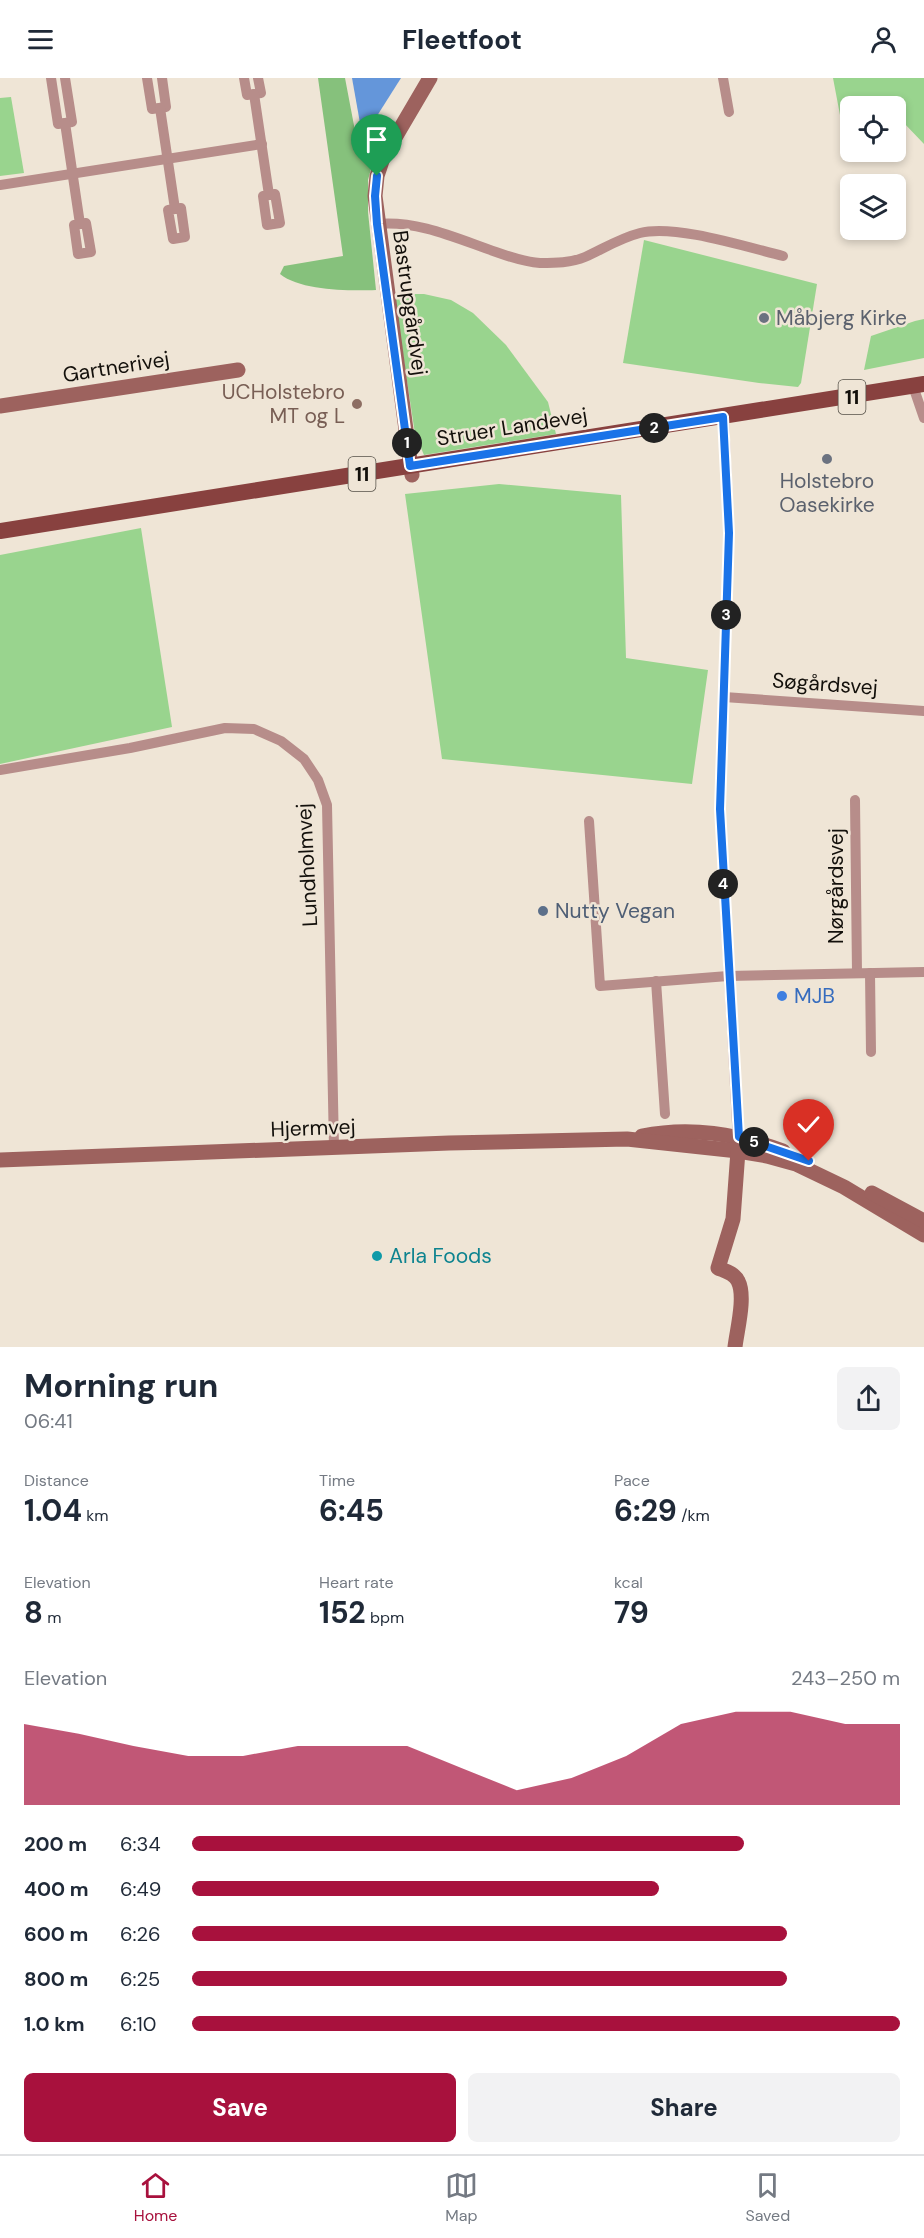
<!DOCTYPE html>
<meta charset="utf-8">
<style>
body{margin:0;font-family:"DM Sans",sans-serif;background:#f2f2f3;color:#1f2937;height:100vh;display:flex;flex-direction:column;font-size:22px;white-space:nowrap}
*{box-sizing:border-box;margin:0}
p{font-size:20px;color:#747a83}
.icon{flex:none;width:33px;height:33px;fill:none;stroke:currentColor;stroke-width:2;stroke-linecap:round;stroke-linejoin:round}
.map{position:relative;height:1269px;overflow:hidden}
.side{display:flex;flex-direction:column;background:#fff;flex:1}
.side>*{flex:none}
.buttons{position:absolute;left:840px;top:18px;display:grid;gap:12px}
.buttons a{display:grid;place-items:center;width:66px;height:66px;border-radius:9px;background:#fff;box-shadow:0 3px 9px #0003;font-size:30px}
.pin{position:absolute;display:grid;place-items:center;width:51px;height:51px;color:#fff;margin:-62px -26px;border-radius:50% 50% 50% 0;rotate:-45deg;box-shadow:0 0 6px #0007}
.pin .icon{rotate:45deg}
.km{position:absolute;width:30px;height:30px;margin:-15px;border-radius:50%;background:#222;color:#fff;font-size:16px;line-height:30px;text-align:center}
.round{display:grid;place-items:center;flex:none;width:63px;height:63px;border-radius:9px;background:#f2f2f3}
.head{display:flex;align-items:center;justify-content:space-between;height:102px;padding:0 24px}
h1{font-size:33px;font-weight:700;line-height:45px}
.metrics{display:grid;grid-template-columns:repeat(3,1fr);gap:9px;height:102px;padding:6px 24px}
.metrics div{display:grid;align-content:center}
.metrics b{font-size:30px;font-weight:700}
.metrics small{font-size:16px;font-weight:400}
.metrics p{font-size:16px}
.chart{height:168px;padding:12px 24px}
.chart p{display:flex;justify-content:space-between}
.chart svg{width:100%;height:108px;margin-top:6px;fill:#a8113d;opacity:.7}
.cta{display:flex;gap:12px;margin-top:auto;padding:12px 24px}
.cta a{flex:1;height:69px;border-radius:9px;background:#a8113d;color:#fff;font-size:24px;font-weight:700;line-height:69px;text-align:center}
.cta a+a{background:#f2f2f3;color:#1f2937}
ul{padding:0 24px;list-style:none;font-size:20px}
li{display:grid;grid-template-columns:96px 72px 1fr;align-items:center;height:45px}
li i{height:15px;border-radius:8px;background:#a8113d}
header{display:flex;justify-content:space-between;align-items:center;height:78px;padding:0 24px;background:#fff;font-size:27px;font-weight:700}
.tab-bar{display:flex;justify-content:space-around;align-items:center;height:84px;border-top:2px solid #e0e1e3;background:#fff;font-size:16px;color:#747a83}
.tab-bar a{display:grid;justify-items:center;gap:3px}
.tab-bar .on{color:#a8113d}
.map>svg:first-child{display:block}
.green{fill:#99d48e}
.forest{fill:#86c17c}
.water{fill:#6496da}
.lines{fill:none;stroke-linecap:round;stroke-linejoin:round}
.street{stroke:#b78d8a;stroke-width:10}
.secondary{stroke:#9d625e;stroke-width:15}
.primary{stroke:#88413f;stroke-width:16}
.route-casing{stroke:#fff;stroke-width:12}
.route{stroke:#1a73e8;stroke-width:8}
.worship-dot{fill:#6b7280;stroke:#efe5d6;stroke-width:2}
.education-dot{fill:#8d6e63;stroke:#efe5d6;stroke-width:2}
.service-dot{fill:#5c6f8a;stroke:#efe5d6;stroke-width:2}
.shop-dot{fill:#3f7fe0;stroke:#efe5d6;stroke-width:2}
.culture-dot{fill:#0f9aa8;stroke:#efe5d6;stroke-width:2}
.labels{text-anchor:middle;stroke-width:5;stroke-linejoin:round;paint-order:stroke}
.shield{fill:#efe5d6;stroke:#555048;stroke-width:1.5}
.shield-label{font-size:20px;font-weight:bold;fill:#13100b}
.street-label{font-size:21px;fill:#13100b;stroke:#efe5d6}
.worship-label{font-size:21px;fill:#5b616d;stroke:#efe5d6;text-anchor:start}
.education-label{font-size:21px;fill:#785e54;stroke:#efe5d6;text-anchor:end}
.service-label{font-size:21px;fill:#4e5e75;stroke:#efe5d6;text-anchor:start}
.shop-label{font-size:21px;fill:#366cbe;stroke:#efe5d6;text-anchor:start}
.culture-label{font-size:21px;fill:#0d838f;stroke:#efe5d6;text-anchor:start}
</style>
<header><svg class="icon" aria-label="menu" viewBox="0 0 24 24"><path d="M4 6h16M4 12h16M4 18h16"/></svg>Fleetfoot<svg class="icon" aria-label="person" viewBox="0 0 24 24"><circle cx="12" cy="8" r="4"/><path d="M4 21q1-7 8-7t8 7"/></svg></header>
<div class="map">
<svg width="924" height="1269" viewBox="0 0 924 1269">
<rect width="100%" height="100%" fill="#efe5d6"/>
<g class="green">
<path d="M833 0H924V66L903 44 896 42V28H850V38L840 37Z"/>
<path d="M11 19 24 95 0 98V20Z"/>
<path d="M644 162 817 206 801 305 798 309 759 305 623 285Z"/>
<path d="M394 216H424L451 222 473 235 506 267 548 324 556 356 424 377 415 356Z"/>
<path d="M924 241V280L864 292 871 258 915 243Z"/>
<path d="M499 406 621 417 626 580 708 592 692 706 442 681 405 416Z"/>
<path d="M141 450 172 649 0 686V477Z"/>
</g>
<path class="forest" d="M318 0H345L356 58 376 72 368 102V134L376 212C350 213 301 213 280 196L284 188 343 178Z"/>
<path class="water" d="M352 0H401L370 49H364L360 45Z"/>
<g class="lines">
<g class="street">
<path d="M51 0 58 46 72 44 65 0"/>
<path d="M147 0 152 31 166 29 162 0"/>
<path d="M244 0 247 17 261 15 258 0"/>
<path d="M723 0 729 34"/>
<path d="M254 16 269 117 263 118 267 147 280 145 275 116 269 117"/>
<path d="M160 30 175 131 168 132 173 161 185 159 181 130 175 131"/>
<path d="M65 45 80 146 74 147 78 176 91 174 86 145 80 146"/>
<path d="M0 107 262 66"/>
<path d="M377 146C418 142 458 161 496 174 510 179 526 184 540 185 555 185 571 185 585 179 603 171 620 160 640 155 675 146 746 169 783 178"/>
<path d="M913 308 924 340"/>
<path d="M724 339 729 455 720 731 738 1064"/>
<path d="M724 619 924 633"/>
<path d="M0 692 130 670 225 650 254 651 281 663 304 681 318 702 327 727 334 1070"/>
<path d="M855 722 857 895"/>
<path d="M589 743 600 908 728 898 924 894"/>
<path d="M870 895 871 974"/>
<path d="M656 903 665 1036"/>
</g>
<g class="secondary">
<path d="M0 328 238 292"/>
<path d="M412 397 375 118 377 98 383 80 430 0"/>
<path d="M642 1058C691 1048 736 1056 783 1073"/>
<path d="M0 1082 449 1065 627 1061 738 1073 767 1078 796 1086 844 1109 924 1157"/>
<path d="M872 1115 924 1143"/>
<path d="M735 1269C737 1252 746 1218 738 1203 734 1195 725 1193 718 1190L733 1141 738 1073"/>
</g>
<path class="primary" d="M0 453 924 306"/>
</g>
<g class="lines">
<defs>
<path id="route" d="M377 98 375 118 377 146 410 388 723 339 729 455 720 731 739 1059 809 1083"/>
</defs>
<use href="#route" class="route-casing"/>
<use href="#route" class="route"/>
</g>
<g class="worship-dot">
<circle cx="764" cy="240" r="6"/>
<circle cx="827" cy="381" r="6"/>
</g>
<circle class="education-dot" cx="357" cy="326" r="6"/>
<circle class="service-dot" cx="543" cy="833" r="6"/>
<circle class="shop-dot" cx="782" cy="918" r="6"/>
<circle class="culture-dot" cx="377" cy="1178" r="6"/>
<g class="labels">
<g class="shield">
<rect x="838.5" y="302" width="27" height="34" rx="4.5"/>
<rect x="348.5" y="379" width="27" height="34" rx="4.5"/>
</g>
<g class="shield-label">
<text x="852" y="326">11</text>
<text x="362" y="403">11</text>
</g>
<g class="street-label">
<text transform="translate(410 225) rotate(82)" y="7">Bastrupgårdvej</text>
<text transform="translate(116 289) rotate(-9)" y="7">Gartnerivej</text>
<text transform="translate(512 349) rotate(-9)" y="7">Struer Landevej</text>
<text transform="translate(825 606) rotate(4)" y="7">Søgårdsvej</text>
<text transform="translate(307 787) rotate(-93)" y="7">Lundholmvej</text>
<text transform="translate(836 808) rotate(-90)" y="7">Nørgårdsvej</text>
<text transform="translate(313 1050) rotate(-2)" y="7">Hjermvej</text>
</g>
<g class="worship-label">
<text x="776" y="247">Måbjerg Kirke</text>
<text x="827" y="410" text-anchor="middle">Holstebro<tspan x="827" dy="24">Oasekirke</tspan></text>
</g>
<g class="education-label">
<text x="345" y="321">UCHolstebro<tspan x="345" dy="24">MT og L</tspan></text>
</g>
<g class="service-label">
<text x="555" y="840">Nutty Vegan</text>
</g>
<g class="shop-label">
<text x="794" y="925">MJB</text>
</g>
<g class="culture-label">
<text x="389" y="1185">Arla Foods</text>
</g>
</g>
</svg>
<div class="buttons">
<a><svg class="icon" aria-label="locate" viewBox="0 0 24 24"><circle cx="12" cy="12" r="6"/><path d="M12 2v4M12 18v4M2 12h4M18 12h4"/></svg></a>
<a><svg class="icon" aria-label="layers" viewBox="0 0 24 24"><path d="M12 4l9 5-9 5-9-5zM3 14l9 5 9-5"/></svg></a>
</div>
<div class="pin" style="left:377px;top:98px;background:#1e9e55"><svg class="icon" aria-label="arrive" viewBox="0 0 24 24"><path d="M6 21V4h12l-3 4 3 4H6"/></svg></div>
<div class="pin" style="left:809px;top:1083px;background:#d93025"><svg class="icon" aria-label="check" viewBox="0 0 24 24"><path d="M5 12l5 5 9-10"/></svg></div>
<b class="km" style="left:407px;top:365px">1</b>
<b class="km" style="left:654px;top:350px">2</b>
<b class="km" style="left:726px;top:537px">3</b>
<b class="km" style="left:723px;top:806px">4</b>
<b class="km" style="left:754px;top:1064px">5</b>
</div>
<section class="side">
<div class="head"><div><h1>Morning run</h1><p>06:41</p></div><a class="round"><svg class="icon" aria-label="share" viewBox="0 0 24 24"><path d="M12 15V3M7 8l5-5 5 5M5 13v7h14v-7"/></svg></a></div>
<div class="metrics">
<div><p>Distance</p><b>1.04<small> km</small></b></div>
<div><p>Time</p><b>6:45</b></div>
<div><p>Pace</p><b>6:29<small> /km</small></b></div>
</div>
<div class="metrics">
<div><p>Elevation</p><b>8<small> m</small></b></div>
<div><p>Heart rate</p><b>152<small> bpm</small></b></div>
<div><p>kcal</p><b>79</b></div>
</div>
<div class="chart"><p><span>Elevation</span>243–250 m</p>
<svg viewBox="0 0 160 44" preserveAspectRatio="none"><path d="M0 44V11L10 15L20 20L30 24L40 24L50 20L60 20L70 20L80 29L90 38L100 33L110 24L120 11L130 6L140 6L150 11L160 11V44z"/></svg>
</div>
<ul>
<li><b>200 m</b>6:34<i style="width:78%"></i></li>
<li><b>400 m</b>6:49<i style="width:66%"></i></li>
<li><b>600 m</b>6:26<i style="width:84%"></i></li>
<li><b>800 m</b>6:25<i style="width:84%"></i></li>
<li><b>1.0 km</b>6:10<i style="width:100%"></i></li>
</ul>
<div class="cta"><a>Save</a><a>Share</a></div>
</section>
<nav class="tab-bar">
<a class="on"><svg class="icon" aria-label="home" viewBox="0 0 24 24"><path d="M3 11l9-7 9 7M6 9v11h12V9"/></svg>Home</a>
<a><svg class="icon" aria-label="map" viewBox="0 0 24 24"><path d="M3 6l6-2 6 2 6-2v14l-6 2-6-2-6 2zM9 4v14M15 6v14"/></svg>Map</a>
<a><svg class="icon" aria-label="saved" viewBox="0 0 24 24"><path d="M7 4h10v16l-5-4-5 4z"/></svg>Saved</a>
</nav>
